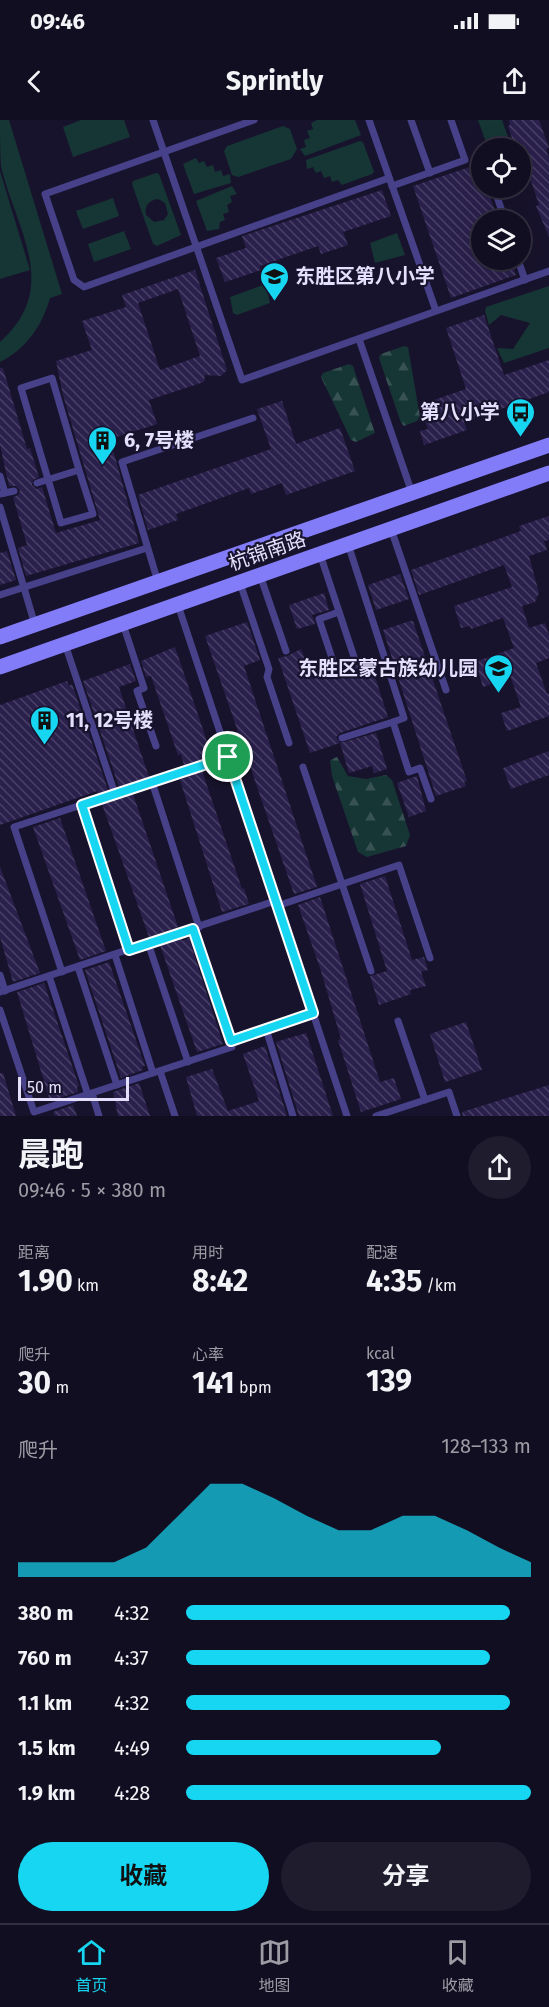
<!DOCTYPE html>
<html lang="zh">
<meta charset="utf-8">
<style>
body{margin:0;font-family:"Fira Sans","Noto Sans SC",sans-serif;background:#1f1c2e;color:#f1f3f6;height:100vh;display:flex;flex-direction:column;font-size:22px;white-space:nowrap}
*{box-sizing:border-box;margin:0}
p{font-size:20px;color:#9c9ca5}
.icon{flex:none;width:33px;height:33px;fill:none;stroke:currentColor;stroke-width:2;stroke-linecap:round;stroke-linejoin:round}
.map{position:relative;height:996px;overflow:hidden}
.panel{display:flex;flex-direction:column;background:#120e21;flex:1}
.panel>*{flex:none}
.fabs{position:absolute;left:471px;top:18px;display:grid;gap:12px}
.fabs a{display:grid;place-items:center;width:60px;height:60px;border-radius:50%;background:#120e21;box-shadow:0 6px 24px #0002,0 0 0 2px #312e3f;font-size:30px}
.scale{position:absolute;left:18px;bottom:15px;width:111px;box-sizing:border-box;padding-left:6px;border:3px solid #e4dffd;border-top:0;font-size:16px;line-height:21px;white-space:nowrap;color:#e4dffd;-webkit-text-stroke:4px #18132c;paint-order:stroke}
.pin{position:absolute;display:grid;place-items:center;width:51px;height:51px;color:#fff;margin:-26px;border:3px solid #fff;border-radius:50%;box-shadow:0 2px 6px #0007}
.round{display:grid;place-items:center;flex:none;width:63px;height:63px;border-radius:32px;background:#1f1c2e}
.headline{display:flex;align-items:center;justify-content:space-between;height:102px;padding:0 18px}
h1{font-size:33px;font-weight:700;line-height:45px}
.stats{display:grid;grid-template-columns:repeat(3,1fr);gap:9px;height:102px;padding:6px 18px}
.stats div{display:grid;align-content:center}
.stats b{font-size:30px;font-weight:700}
.stats small{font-size:16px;font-weight:400}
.stats p{font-size:16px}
.chart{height:168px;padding:12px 18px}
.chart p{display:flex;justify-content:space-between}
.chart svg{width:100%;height:108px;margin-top:6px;fill:#17d6f2;opacity:.7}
.action{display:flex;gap:12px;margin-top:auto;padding:12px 18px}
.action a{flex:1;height:69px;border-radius:36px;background:#17d6f2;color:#111;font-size:24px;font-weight:700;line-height:69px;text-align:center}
.action a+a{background:#1f1c2e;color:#f1f3f6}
ul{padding:0 18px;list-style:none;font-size:20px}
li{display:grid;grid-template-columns:96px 72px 1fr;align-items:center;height:45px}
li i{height:15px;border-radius:8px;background:#17d6f2}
.status{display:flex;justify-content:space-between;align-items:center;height:42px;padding:0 30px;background:#120e21;direction:ltr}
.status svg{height:16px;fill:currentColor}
header{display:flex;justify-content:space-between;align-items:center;height:78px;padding:0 18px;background:#120e21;font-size:27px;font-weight:700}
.tabs{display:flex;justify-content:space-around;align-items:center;height:84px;border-top:2px solid #312e3f;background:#120e21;font-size:16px;color:#9c9ca5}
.tabs a{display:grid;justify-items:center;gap:3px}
.tabs .on{color:#17d6f2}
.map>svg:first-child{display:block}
.green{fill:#163535;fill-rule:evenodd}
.forest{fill:url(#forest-firs)}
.building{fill:url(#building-back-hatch);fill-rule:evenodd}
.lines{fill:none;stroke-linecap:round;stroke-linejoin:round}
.service{stroke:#464188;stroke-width:7}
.secondary{stroke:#837cf8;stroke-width:15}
.route-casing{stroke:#fff;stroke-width:12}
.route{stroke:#17d6f2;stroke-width:8}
.labels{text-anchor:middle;stroke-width:4.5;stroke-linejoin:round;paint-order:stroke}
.poi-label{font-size:20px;font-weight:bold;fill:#e4dffd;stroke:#18132c;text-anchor:start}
.street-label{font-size:20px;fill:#e4dffd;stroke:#18132c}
</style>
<div class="status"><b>09:46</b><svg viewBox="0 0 49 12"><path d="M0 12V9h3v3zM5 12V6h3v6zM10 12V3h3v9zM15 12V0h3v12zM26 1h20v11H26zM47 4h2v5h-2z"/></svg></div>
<header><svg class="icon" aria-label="back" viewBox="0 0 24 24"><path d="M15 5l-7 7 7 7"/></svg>Sprintly<svg class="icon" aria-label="share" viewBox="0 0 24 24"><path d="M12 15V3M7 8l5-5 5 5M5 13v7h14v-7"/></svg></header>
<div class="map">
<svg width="549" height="996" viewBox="0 0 549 996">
<defs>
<pattern id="forest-firs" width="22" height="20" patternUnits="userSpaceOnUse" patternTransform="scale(1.5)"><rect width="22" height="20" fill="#163535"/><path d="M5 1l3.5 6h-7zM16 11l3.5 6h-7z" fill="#385253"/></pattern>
<pattern id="building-back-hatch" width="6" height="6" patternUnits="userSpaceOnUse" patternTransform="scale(1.5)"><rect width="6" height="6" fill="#2a204c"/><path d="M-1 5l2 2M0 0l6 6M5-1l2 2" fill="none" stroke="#494067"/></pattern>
</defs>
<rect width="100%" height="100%" fill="#18132c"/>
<g class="green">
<path d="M0 0H9L62 174 50 178C42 206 26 229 0 242V222C61 168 17 111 1 47 0 32 0 15 0 0Z"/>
<path d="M81 0H124L130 17 73 37 63 7Z"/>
<path d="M317 0H355L361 15 305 36 300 29 306 27 304 20 310 18 307 11 313 9 311 3Z"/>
<path d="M478 0H502L512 28H488Z"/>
<path d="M283 6 290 9 297 29 291 39 238 57 232 55 224 31 227 26Z"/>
<path d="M360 21 363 22 374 52 372 54 342 65 338 60 332 62 330 56 324 58 321 51 316 53 313 47 307 49 306 40Z"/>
<path d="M196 38 199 43 204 41 207 47 213 45 215 52 221 50 223 56 230 54 231 63 194 74 183 44Z"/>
<path d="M0 51 30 150 0 159Z"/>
<path d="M156 53 159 54 181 115 157 126 153 124 132 64 133 61ZM158 79 165 83 168 94 164 100 154 102 146 95C144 86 149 80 158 79Z"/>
<path d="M232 66 237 74 230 76 232 82 227 85 229 92 223 94 225 100 220 102 219 109 207 111 196 81Z"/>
<path d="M113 78 119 96 83 109 76 91Z"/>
<path d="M124 111 131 129 94 142 88 124Z"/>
<path d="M397 113 405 135 375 143 370 123Z"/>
<path d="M263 165 266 166 270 183 237 195 233 193 230 177Z"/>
<path d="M549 166V228L504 243 497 228 513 229 530 203 501 195 489 205 485 191 486 187Z"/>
</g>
<g class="forest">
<path d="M404 226 408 227 420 297 417 301 404 306 401 303 379 238 381 234Z"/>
<path d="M349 244 353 246 375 313 356 322 351 320 321 257 323 253Z"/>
<path d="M337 637 348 656 366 659 386 655 392 660 410 715 406 726 367 737 358 732 332 656 330 640Z"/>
</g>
<g class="building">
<path d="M509 0H539L549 28 546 29 549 38V117L536 86 539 85 531 61 528 62 520 42V21L514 24 508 6 510 5Z"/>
<path d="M482 43V72L488 70 498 100H482V140H511L516 155 451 178 413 66Z"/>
<path d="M382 70 391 96 343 112 348 125 321 134 318 126 260 146 261 150 225 162 216 138 246 128 242 116Z"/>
<path d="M195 150 227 250 221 256 205 255 204 262 149 280 157 304 110 319 139 423 26 456 18 428 27 425 13 377 18 375 20 370 16 366H9L0 325V248H3L27 329 30 328 39 357 33 360 32 365 36 369 42 367 56 413 100 400 63 275 56 241 92 230 82 201 126 187 122 175ZM178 169 200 236 160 250 138 183Z"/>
<path d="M484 195 504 255 549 240V272L464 302 467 310 424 325 420 311 428 309 419 285 466 269 446 208Z"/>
<path d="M282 281 296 324 340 308 355 351 286 375 282 363 251 374 249 368 176 394 178 400 148 410 138 375 271 329 257 289Z"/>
<path d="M549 396V420L544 421 547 430 529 436 539 473 535 482 522 486 529 508 545 503 549 515V538L536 543 547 574 549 573V596L507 611 501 593 521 587 511 558 483 567 475 542 514 528 503 498 471 509 470 506 461 508 454 486 512 467 504 445 419 475 411 450 521 411 519 406Z"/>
<path d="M7 431 16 460 0 465V433Z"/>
<path d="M400 454 409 479 376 490 368 465Z"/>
<path d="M324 473 329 490 312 495 315 504 297 509 289 485Z"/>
<path d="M410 501H413L467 661 464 662 466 666 436 676 383 510Z"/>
<path d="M247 502 260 540 244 546 317 767 294 774 205 516Z"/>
<path d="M175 527 212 636 184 645 181 634 178 635 151 556 146 557 141 541Z"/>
<path d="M301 529 313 559 370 541 388 597 340 613 336 617 340 623 310 633 278 538 287 536Z"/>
<path d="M130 544 136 561 119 567 149 657 119 667 83 561Z"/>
<path d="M67 561 69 566 72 564 108 670 98 674 97 671 0 705V585Z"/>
<path d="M376 613 387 649 374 653 372 646 349 653 340 623Z"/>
<path d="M549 631V655L511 669 503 648Z"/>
<path d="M202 651 242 769 244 768 249 784 222 792 180 660Z"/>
<path d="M417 656 426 691 409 697 397 663Z"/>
<path d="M133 674 178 807 149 817 102 684Z"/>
<path d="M60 698 106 831 80 840 33 707Z"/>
<path d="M0 747 40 853 13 862 0 817Z"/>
<path d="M385 756 412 840 424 837 428 850 421 852 426 866 410 870 411 874 379 885 370 856 387 851 360 764Z"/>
<path d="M320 777 380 962 394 958 401 979 361 992 338 920 341 919 321 851 298 785Z"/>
<path d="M181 818 182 821 189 818 223 924 197 932 160 825Z"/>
<path d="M109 842 145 946 142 947 143 950 121 958 85 850Z"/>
<path d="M44 863 79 966 77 967 78 972 50 981 17 872Z"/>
<path d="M466 902 482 950 445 962 430 914Z"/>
<path d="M306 913 322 962 333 996H299L276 922Z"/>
<path d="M265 926 287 996H197L186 957 212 949 228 991 259 981 243 934Z"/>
<path d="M0 953H3L16 996H0Z"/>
<path d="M139 963 150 996H118L113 972Z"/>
<path d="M549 965V996H463L462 992Z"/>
<path d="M73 985 77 996H55L53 992Z"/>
</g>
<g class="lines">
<g class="service">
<path d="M153 0 242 260 549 151"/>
<path d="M254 0 45 74 74 160 84 167 389 58"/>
<path d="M369 0 436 191"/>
<path d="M411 0 430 53"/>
<path d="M392 66 465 40 451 0"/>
<path d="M494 68 505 100"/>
<path d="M518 140 525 160"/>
<path d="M359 219 412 373"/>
<path d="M0 356 5 373"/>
<path d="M37 363 79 350 52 258 21 268 61 403 93 394 79 350"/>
<path d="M0 374 14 371"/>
<path d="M0 387 35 505"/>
<path d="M391 409 446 570"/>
<path d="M348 424 404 598 393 602 409 652 420 648 431 679"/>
<path d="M320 434 355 540"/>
<path d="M260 455 286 531"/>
<path d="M158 462 122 342 253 298"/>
<path d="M240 463 269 549 267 557 289 623"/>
<path d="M0 475 147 428"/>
<path d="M178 485 347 996"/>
<path d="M123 504 144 568 137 571 156 626"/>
<path d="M65 524 115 674"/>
<path d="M335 547 319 499 339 492"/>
<path d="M342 618 393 602"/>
<path d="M303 647 371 851"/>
<path d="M152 662 199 807"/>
<path d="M82 685 130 830"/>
<path d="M277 786 399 745 430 838"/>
<path d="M193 809 231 921"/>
<path d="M148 823 188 942"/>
<path d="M115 835 153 953"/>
<path d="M78 847 117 965"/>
<path d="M62 852 14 707 228 637"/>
<path d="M0 855 5 871"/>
<path d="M49 856 88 975"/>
<path d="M0 872 275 781"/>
<path d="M0 890 34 992 232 927 231 921 313 893"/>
<path d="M398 901 425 980"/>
<path d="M266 909 293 996"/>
<path d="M160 951 175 996"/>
<path d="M92 973 99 996"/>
<path d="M376 996 449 972 457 996"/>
</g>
<g class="secondary">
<path d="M0 517 549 325"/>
<path d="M0 547 549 353"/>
</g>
</g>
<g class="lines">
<defs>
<path id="route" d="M228 637 313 893 231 921 193 809 129 830 82 685Z"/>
</defs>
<use href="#route" class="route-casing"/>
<use href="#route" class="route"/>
</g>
<defs>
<symbol id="school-pin" viewBox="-11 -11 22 30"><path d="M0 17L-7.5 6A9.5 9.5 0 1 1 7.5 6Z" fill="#17d6f2" stroke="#18132c"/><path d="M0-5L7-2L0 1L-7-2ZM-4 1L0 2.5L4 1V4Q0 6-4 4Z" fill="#111"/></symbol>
<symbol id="bus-pin" viewBox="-11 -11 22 30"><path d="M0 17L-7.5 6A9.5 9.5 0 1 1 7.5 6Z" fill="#17d6f2" stroke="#18132c"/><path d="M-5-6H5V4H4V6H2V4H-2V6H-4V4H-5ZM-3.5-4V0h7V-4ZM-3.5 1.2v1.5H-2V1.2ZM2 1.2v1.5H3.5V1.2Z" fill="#111"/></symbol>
<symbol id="building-pin" viewBox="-11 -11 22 30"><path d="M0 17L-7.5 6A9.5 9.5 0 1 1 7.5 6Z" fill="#17d6f2" stroke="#18132c"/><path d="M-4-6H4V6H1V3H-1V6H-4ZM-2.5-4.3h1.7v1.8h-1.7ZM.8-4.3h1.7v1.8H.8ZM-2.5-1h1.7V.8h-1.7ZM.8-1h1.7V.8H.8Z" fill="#111"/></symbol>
</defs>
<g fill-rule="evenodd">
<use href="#school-pin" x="258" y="140" width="33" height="45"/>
<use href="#bus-pin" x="504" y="276" width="33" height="45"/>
<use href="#building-pin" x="86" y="304" width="33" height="45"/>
<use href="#school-pin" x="482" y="532" width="33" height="45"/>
<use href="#building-pin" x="28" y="584" width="33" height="45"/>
</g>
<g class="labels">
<g class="poi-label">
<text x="295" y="163">东胜区第八小学</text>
<text x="500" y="299" text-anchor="end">第八小学</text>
<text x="124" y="327">6, 7号楼</text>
<text x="478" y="555" text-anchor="end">东胜区蒙古族幼儿园</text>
<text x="66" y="607">11, 12号楼</text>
</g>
<g class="street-label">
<text transform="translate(267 431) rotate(-19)" y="7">杭锦南路</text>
</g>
</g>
</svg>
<div class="fabs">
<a><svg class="icon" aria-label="locate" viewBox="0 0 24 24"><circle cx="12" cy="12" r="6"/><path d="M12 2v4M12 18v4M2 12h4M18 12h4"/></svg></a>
<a><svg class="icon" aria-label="layers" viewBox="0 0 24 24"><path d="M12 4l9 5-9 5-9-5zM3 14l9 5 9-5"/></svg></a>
</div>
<div class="scale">50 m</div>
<div class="pin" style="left:228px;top:637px;background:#1e9e55"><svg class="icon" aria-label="arrive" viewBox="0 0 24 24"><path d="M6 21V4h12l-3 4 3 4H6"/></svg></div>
</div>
<section class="panel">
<div class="headline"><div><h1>晨跑</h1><p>09:46 · 5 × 380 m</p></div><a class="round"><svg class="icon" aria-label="share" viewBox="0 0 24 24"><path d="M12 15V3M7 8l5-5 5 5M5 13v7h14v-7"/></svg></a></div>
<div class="stats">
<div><p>距离</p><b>1.90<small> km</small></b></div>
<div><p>用时</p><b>8:42</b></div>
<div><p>配速</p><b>4:35<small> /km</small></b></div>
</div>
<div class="stats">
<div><p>爬升</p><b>30<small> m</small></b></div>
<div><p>心率</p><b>141<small> bpm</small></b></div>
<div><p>kcal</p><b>139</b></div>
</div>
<div class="chart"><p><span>爬升</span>128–133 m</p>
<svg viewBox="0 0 160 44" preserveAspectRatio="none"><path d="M0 44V38L10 38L20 38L30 38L40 32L50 19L60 6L70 6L80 12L90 19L100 25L110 25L120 19L130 19L140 25L150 32L160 38V44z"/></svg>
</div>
<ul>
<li><b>380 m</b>4:32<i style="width:94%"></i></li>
<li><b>760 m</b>4:37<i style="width:88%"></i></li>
<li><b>1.1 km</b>4:32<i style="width:94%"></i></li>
<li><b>1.5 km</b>4:49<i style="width:74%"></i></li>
<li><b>1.9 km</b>4:28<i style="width:100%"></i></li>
</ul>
<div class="action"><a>收藏</a><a>分享</a></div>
</section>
<nav class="tabs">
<a class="on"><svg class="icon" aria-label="home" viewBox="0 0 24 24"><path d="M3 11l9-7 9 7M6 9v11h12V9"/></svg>首页</a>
<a><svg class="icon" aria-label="map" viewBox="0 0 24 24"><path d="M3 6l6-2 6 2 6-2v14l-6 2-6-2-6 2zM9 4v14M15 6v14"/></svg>地图</a>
<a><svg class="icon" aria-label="saved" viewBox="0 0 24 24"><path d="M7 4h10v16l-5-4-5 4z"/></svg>收藏</a>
</nav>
